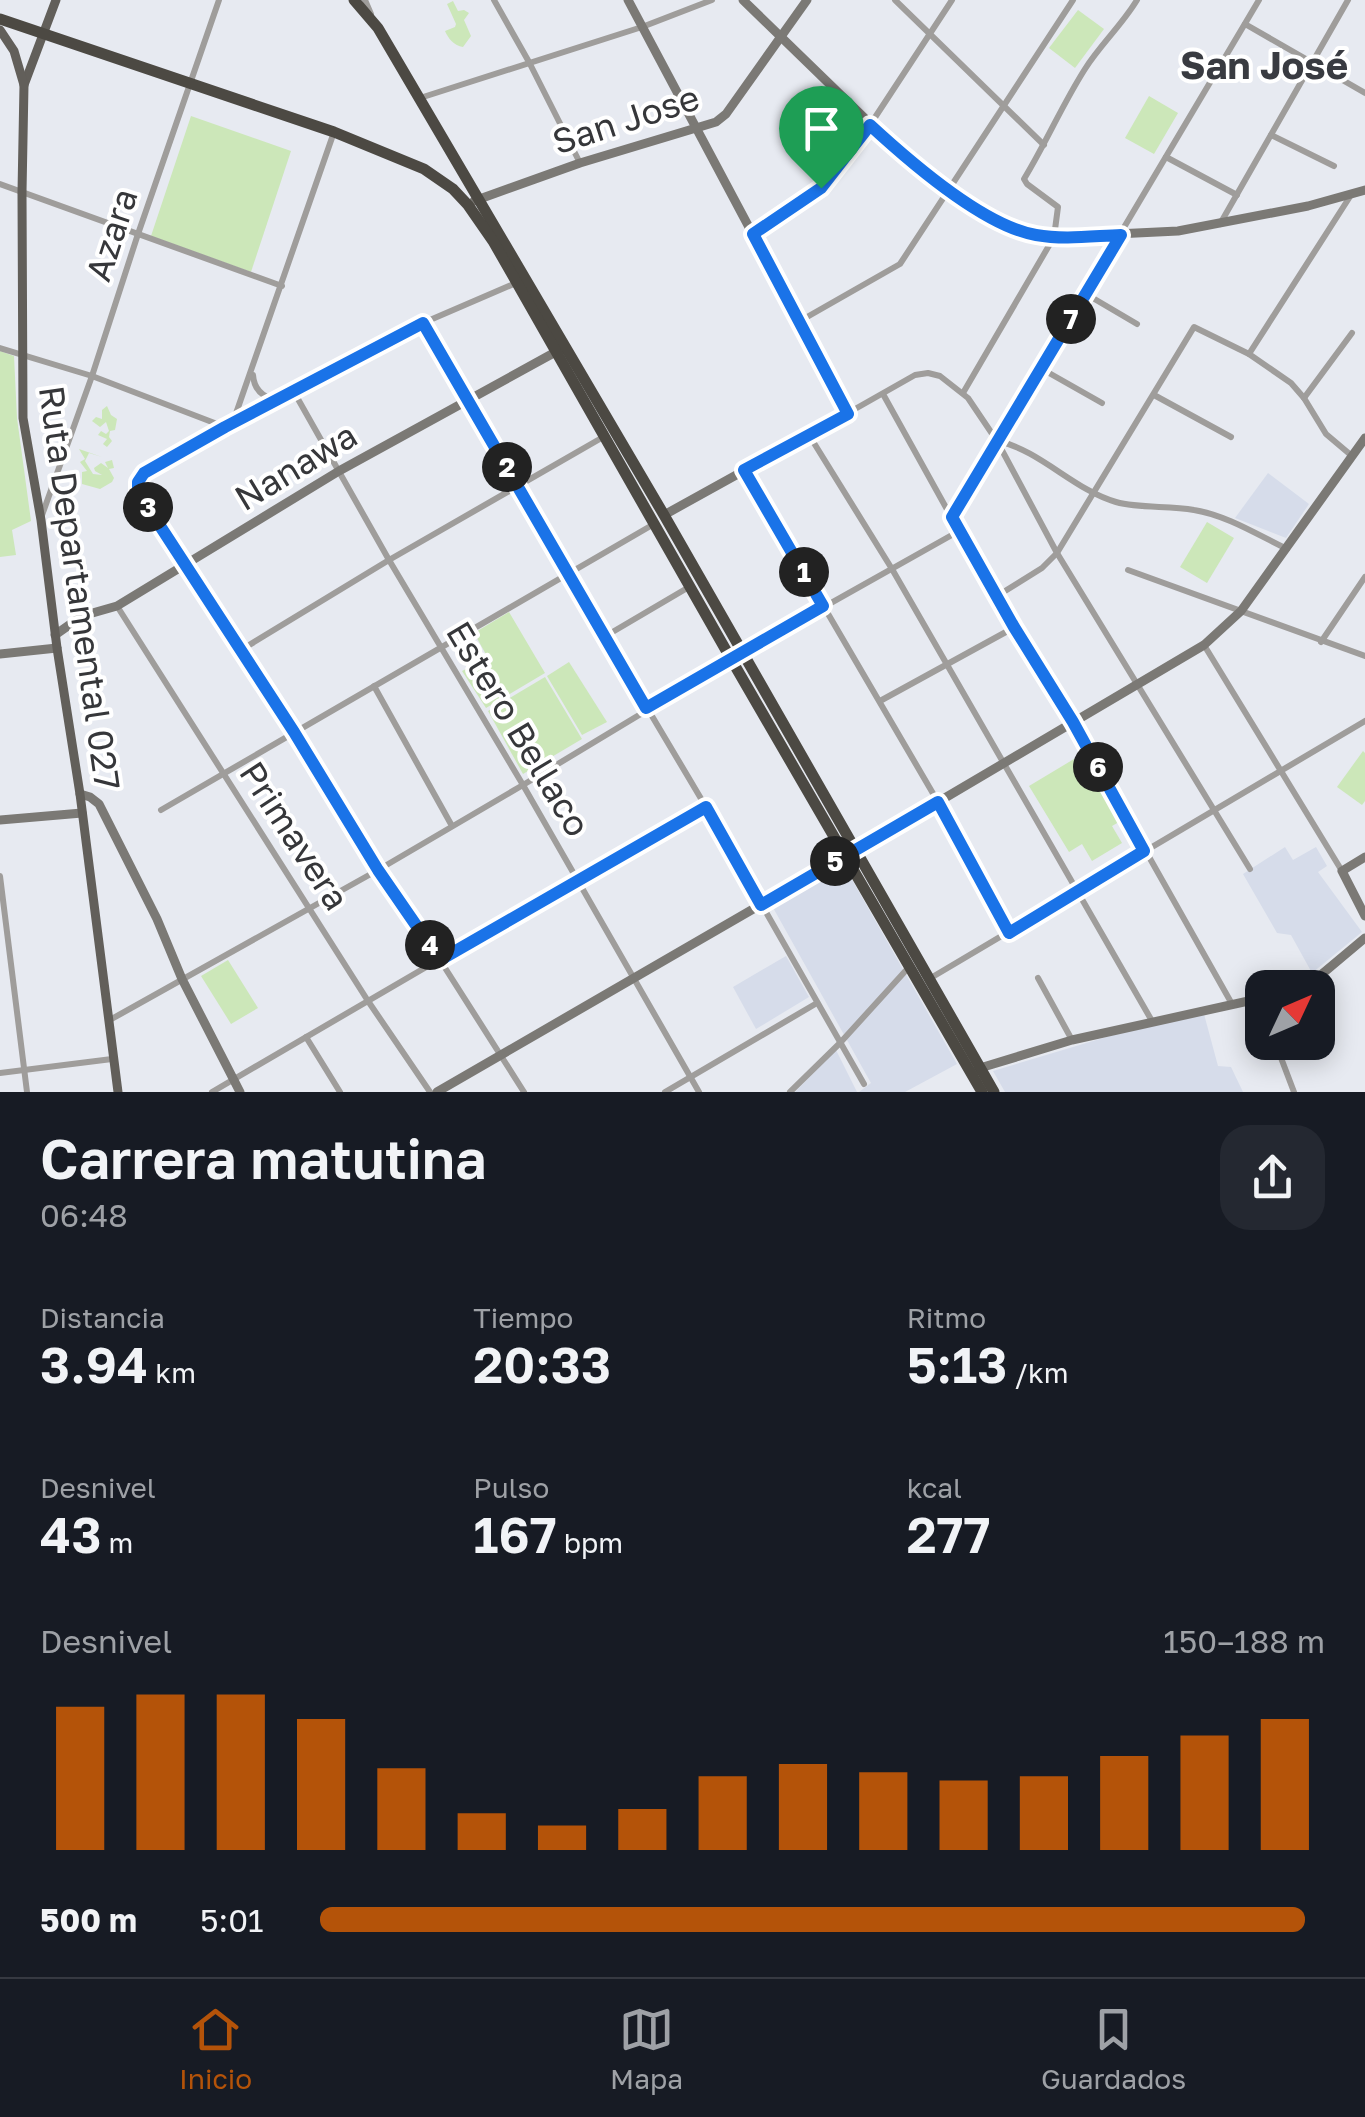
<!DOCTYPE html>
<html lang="es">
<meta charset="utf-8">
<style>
body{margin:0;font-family:"Golos Text",sans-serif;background:#242831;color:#f1f3f6;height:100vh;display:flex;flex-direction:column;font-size:38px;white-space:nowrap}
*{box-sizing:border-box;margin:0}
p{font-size:32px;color:#9ea1a6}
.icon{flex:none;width:55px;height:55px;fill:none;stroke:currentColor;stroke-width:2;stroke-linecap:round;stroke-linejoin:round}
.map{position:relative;height:1092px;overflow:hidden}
.panel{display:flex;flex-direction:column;background:#171b24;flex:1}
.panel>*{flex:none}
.needle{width:65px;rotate:46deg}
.controls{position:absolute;left:1245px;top:970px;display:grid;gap:20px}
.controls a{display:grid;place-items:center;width:90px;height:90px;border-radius:20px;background:#171b24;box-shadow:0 5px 25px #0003;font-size:50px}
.pin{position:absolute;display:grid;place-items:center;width:85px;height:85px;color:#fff;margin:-102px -42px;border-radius:50% 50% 50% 0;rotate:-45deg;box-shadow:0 0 10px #0007}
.pin .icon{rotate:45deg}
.km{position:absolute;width:50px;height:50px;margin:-25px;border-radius:50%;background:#222;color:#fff;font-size:28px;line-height:50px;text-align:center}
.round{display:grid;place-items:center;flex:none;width:105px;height:105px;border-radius:30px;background:#242831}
.head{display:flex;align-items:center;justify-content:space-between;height:170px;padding:0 40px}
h1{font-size:55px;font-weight:600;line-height:75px}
.figures{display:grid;grid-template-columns:repeat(3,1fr);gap:15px;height:170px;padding:10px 40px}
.figures div{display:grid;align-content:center}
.figures b{font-size:50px;font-weight:600}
.figures small{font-size:28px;font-weight:400}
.figures p{font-size:28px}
.chart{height:280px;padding:20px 40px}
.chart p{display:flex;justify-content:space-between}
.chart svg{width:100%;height:180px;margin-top:10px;stroke:#b45309;stroke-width:6}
ul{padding:0 40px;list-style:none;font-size:32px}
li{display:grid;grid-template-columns:160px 120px 1fr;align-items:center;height:75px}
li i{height:25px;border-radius:12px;background:#b45309}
.tabs{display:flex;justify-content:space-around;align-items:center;height:140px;border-top:2px solid #363941;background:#171b24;font-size:28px;color:#9ea1a6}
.tabs a{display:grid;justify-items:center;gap:5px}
.tabs .current{color:#b45309}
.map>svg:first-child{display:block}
.built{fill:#d6dcea}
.green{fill:#cce7b9}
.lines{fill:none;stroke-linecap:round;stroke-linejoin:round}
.street{stroke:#9f9d9b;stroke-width:6}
.secondary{stroke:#7b7975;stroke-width:9}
.primary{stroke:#625f5a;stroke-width:9}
.highway{stroke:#4c4943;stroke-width:11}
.route-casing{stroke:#fff;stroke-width:20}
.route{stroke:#1a73e8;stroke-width:12}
.labels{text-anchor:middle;stroke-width:8;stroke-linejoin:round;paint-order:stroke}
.street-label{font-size:35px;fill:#36373a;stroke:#fff}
.neighbourhood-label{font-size:38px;font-weight:bold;fill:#393b41;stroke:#fff}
</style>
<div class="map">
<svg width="1365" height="1092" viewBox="0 0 1365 1092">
<rect width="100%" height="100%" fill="#e7eaf1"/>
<g class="built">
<path d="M1268 473 1309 504 1286 538 1235 518Z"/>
<path d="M1285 847 1293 860 1316 847 1327 866 1318 872 1362 932 1312 973 1291 935 1277 933 1243 874Z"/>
<path d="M843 864 957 1064 905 1092H859L871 1083 771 904Z"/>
<path d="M786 956 809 997 756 1029 733 987Z"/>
<path d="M1204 1014 1218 1066 1231 1067 1243 1092H1005L993 1071 1113 1035Z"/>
<path d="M836 1050 857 1092H795Z"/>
</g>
<g class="green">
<path d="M453 1 458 11 464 10 469 13 464 20 471 36 463 47C454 46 448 38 445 31L455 27 456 24 447 4Z"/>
<path d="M1078 10 1104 29 1075 68 1049 48Z"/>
<path d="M1149 96 1178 113 1154 154 1125 138Z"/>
<path d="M191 116 291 151 251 272 151 236Z"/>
<path d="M0 351 14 356 17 418 31 521 12 530 16 555 0 557Z"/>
<path d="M107 406 111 415 117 419 115 430 110 431 109 437 112 441 107 447 103 444 107 439 98 435 101 431 106 434 109 431 106 422 100 427 92 421 96 417 102 419V410Z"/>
<path d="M79 449 102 457 89 453 85 461 93 474 102 475 95 471 94 468 101 463 108 468 105 462 112 460 114 468 109 469 114 478 112 482 100 489 82 484V472L87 471 80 462 85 459Z"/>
<path d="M1207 522 1234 538 1207 583 1180 567Z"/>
<path d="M509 612 545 673 486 708 462 671 488 658 474 633Z"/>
<path d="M569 662 607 722 582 735 547 676Z"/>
<path d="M545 677 582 739 523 774 488 711Z"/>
<path d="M1363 751 1365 753V801L1362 805 1337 787Z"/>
<path d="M1079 756 1119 822 1112 826 1122 843 1092 861 1082 844 1069 852 1029 786Z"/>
<path d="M228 960 258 1008 231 1024 201 976Z"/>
</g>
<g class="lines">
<g class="street">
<path d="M365 0 371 14"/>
<path d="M494 0 529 62 580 163"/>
<path d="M895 0 1044 145"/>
<path d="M1245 24 1365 93"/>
<path d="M420 98 642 27 712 0"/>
<path d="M1271 135 1334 166"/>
<path d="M1166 157 1237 195"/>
<path d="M0 184 282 286"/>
<path d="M1220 224 1348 0"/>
<path d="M753 234 821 188 870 125 952 0"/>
<path d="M516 283 423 323 225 427 144 473 138 482V492L294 732 378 870 440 960 524 1092"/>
<path d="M1086 294 1137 324"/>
<path d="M800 321 900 264 1073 0"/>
<path d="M423 323 567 573 706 807 864 1084"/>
<path d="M0 348 92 376 225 427"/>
<path d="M1249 354 1351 195"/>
<path d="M1042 369 1102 403"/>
<path d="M253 375C254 389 262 397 276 400"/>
<path d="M294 392 389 560 523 785 699 1092"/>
<path d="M963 393 1054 237 1058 207 1027 184 1024 179C1046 143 1062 105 1085 69 1100 45 1122 25 1137 0"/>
<path d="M883 394 959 531 1073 722 1232 1004"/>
<path d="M1154 395 1231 437"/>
<path d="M1304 398 1352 333"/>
<path d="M848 413 915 375 928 373 940 376 968 398 997 441 1057 553 1250 869"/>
<path d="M233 422 334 132"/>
<path d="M809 435 892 569 1152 1021"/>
<path d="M998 441C1041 451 1074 490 1116 502 1141 509 1169 505 1194 510 1226 515 1258 535 1287 549"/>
<path d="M744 470 938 802 1009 933"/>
<path d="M952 517 1259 0"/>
<path d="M41 518 92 376 138 234 219 0"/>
<path d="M1128 570 1365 656"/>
<path d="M997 596 1042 568 1057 553 1194 327 1249 354 1291 383 1304 398 1326 434 1352 456"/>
<path d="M117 606 368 1001 430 1092"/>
<path d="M604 637 689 587"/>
<path d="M1321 642 1365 577"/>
<path d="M1204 645 1342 871"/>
<path d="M241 650 389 560 605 436"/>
<path d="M374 686 452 826"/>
<path d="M880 701 1015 627"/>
<path d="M161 810 654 524"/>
<path d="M0 876 27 1092"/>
<path d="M1038 978 1072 1040"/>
<path d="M929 979 1365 721"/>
<path d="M108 1021 378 870 523 785 742 653 959 531"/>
<path d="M306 1037 340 1092"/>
<path d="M1275 1042 1294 1092"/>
<path d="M0 1073 112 1059"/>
<path d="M212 1092 577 879 706 807"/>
<path d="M665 1092 817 1003"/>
<path d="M790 1092 840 1043 909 967"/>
</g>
<g class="secondary">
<path d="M628 0 848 413 664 515"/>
<path d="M743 0 915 167 985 214 1018 231 1054 237 1178 231 1308 206 1365 190"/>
<path d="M474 201 580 163 716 122 726 114 807 0"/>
<path d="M55 635 82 616 117 606 339 471 561 349"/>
<path d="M0 654 57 648"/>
<path d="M80 794 90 797 99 804 157 919 182 979 240 1092"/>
<path d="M0 820 82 813"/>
<path d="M1365 857 1342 871 1365 916"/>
<path d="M1299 988 1322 974 1365 938"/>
<path d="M975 1072 980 1068 1072 1040 1262 998"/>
<path d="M437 1092 938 802 1204 645 1241 611 1365 438"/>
</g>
<g class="primary">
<path d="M56 0 24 85 22 192 23 418 41 520 57 648 80 794 118 1092"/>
<path d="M0 30 14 51 24 85"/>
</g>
<g class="highway">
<path d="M354 0 378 28 664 515 994 1092"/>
<path d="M0 19 334 132 424 169 453 189 468 205 493 241 517 283 731 659 982 1092"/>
</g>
</g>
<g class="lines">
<defs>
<path id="route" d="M870 125C909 161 983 226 1036 235 1064 240 1093 236 1121 235L952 517 1014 627 1073 722 1144 851 1009 933 938 802 761 905 706 807 440 960 378 870 294 732 138 492V482L144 473 225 427 423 323 646 708 823 606 744 470 848 414 753 234 821 188Z"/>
</defs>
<use href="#route" class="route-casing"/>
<use href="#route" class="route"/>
</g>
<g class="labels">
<g class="street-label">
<text transform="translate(626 120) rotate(-18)" y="12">San Jose</text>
<text transform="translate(112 235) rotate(-72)" y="12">Azara</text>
<text transform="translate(296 467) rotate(-31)" y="12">Nanawa</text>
<text transform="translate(79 588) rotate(82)" y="12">Ruta Departamental 027</text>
<text transform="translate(518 729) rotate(59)" y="12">Estero Bellaco</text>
<text transform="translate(294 836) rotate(57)" y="12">Primavera</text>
</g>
<g class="neighbourhood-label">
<text x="1264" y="79">San José</text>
</g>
</g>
</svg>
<div class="controls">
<a><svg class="needle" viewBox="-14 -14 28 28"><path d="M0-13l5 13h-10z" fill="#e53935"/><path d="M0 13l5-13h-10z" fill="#9ea1a6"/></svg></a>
</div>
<div class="pin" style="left:821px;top:188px;background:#1e9e55"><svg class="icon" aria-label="arrive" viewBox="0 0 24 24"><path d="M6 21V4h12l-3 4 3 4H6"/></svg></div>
<b class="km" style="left:804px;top:572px">1</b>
<b class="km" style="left:507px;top:467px">2</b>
<b class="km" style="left:148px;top:507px">3</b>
<b class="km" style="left:430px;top:945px">4</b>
<b class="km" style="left:835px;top:861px">5</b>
<b class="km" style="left:1098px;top:767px">6</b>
<b class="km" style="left:1071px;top:319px">7</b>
</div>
<section class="panel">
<div class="head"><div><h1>Carrera matutina</h1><p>06:48</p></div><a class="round"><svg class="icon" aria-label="share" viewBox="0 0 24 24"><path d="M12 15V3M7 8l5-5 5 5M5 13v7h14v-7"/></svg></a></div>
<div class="figures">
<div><p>Distancia</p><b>3.94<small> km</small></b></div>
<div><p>Tiempo</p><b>20:33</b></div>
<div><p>Ritmo</p><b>5:13<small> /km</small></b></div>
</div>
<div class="figures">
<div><p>Desnivel</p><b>43<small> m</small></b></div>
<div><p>Pulso</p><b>167<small> bpm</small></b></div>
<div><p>kcal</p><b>277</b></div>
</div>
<div class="chart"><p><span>Desnivel</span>150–188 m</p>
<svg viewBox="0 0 160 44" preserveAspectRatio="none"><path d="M5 44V9M15 44V6M25 44V6M35 44V12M45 44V24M55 44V35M65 44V38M75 44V34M85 44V26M95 44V23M105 44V25M115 44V27M125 44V26M135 44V21M145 44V16M155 44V12"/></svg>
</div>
<ul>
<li><b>500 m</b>5:01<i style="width:98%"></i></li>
</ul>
</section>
<nav class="tabs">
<a class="current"><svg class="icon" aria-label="home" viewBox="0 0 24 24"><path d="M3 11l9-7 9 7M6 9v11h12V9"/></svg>Inicio</a>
<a><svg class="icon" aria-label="map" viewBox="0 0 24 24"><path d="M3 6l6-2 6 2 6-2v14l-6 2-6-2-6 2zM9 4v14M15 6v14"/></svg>Mapa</a>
<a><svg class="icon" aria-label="saved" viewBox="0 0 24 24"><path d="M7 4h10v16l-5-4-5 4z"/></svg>Guardados</a>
</nav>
